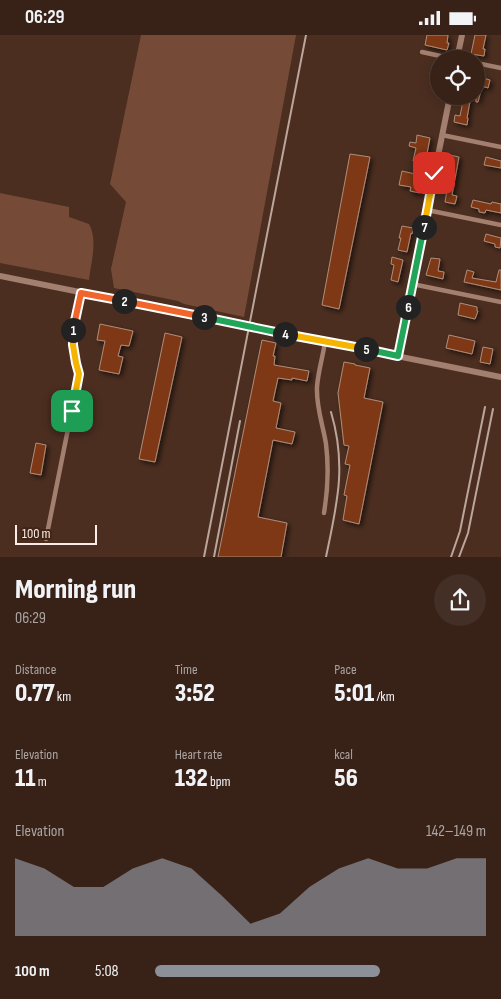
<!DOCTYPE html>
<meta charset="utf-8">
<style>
body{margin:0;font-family:"Sofia Sans Condensed",sans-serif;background:#432f25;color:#f1f3f6;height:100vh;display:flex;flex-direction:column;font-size:19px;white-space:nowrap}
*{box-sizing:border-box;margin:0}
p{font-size:16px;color:#aba4a2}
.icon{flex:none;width:28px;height:28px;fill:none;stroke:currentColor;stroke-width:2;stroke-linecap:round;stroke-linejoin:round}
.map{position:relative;height:522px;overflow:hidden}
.details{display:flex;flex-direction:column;background:#382218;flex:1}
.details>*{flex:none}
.tools{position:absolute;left:430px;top:15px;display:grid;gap:10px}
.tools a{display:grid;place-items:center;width:55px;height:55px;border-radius:50%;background:#382218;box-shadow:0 2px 12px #0003,0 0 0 1px #523f37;font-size:25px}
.scale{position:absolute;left:15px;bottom:12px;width:82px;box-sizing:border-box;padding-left:5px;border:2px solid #fcece5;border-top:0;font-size:14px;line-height:18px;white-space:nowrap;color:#fcece5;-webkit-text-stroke:4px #402416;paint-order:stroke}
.pin{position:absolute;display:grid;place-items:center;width:42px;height:42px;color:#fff;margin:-21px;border-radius:10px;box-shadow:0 2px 8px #0006}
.km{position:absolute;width:25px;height:25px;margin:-12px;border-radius:50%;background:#222;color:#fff;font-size:14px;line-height:25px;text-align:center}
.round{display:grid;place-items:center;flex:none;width:52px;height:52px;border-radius:26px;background:#432f25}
.summary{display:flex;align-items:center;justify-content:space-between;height:85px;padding:0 15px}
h1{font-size:28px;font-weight:800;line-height:38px}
.metrics{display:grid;grid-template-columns:repeat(3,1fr);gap:8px;height:85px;padding:5px 15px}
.metrics div{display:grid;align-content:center}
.metrics b{font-size:25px;font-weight:800}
.metrics small{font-size:14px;font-weight:400}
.metrics p{font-size:14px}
.chart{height:140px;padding:10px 15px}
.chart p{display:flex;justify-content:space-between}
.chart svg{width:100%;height:90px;margin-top:5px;fill:#8c9099;opacity:.7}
ul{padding:0 15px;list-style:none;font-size:16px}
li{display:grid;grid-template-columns:80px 60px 1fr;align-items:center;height:38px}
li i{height:12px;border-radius:6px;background:#8c9099}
.status{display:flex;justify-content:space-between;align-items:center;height:35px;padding:0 25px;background:#382218;direction:ltr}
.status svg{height:14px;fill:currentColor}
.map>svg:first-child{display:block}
.green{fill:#754b38}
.building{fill:#7e3912;stroke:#af8c7b;filter:url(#shadow)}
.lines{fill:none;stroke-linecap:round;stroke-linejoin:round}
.street{stroke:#a27f6f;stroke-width:4.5}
.secondary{stroke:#a27f6f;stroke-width:6}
.rail{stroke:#bba69c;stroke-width:2}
.split-1-casing{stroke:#fff;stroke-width:10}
.split-2-casing{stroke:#fff;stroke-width:10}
.split-3-casing{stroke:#fff;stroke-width:10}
.split-4-casing{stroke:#fff;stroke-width:10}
.split-5-casing{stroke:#fff;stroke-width:10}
.split-6-casing{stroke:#fff;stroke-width:10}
.split-7-casing{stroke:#fff;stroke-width:10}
.split-8-casing{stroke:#fff;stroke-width:10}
.split-1{stroke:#f5b400;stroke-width:6}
.split-2{stroke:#f0652b;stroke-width:6}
.split-3{stroke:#f0652b;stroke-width:6}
.split-4{stroke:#22a559;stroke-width:6}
.split-5{stroke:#f5b400;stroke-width:6}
.split-6{stroke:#22a559;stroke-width:6}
.split-7{stroke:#22a559;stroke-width:6}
.split-8{stroke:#f5b400;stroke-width:6}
</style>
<div class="status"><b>06:29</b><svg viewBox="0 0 49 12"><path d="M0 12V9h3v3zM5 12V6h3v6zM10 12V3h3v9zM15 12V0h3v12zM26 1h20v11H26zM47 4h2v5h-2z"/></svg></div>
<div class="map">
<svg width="501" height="522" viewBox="0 0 501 522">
<defs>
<filter id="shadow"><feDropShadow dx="2.5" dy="2.5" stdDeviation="2.5" flood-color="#0009"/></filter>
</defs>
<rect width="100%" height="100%" fill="#4b2e20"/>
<g class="green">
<path d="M141 0H296L244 282 184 269 178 266 114 253 111 234 126 167 110 149Z"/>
<path d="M0 158 69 172V182L89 189C98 205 91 227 89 245L0 228Z"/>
</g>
<g class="building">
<path d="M427 0H448L447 8H449L447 15 425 10Z"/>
<path d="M475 0H486L483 14H485L484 21 471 19Z"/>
<path d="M476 41 490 45 488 53 482 51 478 67H476Z"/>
<path d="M464 61H471L467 83H468L467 90 454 87 455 80 460 81Z"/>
<path d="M417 100 430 103 425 129 413 126 416 113 409 111 410 107 416 108Z"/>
<path d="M350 119 370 122 339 274 322 270Z"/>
<path d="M450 120 459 122 452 160 457 161 455 169 445 167 447 155 441 153 442 146 445 147 448 135 449 136 450 127H449Z"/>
<path d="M486 122 501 126V133L484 130Z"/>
<path d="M402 136 415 139 416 138 421 139 420 142H422L420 158 410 156 411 152 399 150Z"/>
<path d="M473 165 491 169 492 167 501 169V178L486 175 485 178 479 177V174L471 172Z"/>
<path d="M402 191 413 193 412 199 411 198 407 217 398 215 401 203H399Z"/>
<path d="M486 199 501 203 500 213 495 212V209L484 206Z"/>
<path d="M392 222 403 225 398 247 391 245 394 230 391 229Z"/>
<path d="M431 223 440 224 438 236 444 237 443 244 426 240Z"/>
<path d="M467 235 474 237 472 243 496 247 499 235H501V255L464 247Z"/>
<path d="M460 268 477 272V276H478L475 284 458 280Z"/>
<path d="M100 289 133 296 129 311 121 310 118 321 123 322 119 339 99 335 105 306 97 305Z"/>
<path d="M165 298 182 302 155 427 139 424Z"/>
<path d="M449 300 475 306 472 319 446 313Z"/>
<path d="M262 305 276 308 273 321H275L274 330 309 336 307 346 292 343V345L278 343 273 366 281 368 276 393 295 397 292 409 273 405 258 482 287 488 281 522H218Z"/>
<path d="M483 312 493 314 490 329 480 327Z"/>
<path d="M344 327 355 329V330L370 333 364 363 383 367 359 489 343 485 347 461 344 460 350 430 345 429 349 411 344 410 338 358Z"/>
<path d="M36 408 46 410 41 440 30 438Z"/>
</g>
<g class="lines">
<g class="street">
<path d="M422 17 454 24"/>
<path d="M476 28 501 33"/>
<path d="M442 100 501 112"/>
<path d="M427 175 501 190"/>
<path d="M412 249 501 267"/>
<path d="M324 478C328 454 329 433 326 409 323 390 316 372 317 352 318 337 323 321 325 307"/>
<path d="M46 504 79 339C69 308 75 288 81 257"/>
</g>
<g class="secondary">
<path d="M457 24 462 0"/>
<path d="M0 241 501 342"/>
<path d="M398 321 450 61"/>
</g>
<g class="rail">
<path d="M204 522 306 0"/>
<path d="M214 522 240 386"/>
<path d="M326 522C337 469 347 431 331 377"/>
<path d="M451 522 460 496 485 372"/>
<path d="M459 522 468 498 493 374"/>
</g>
</g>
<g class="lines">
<defs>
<path id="split-1" d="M72 376 79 339 76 328 73 310V295"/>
<path id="split-2" d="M73 295 81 258 124 266"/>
<path id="split-3" d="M124 266 204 282"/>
<path id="split-4" d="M204 282 285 299"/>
<path id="split-5" d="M285 299 366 314"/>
<path id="split-6" d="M366 314 398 321 408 272"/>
<path id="split-7" d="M408 272 424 192"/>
<path id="split-8" d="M424 192 434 138"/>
</defs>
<use href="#split-1" class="split-1-casing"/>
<use href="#split-2" class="split-2-casing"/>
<use href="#split-3" class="split-3-casing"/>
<use href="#split-4" class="split-4-casing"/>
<use href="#split-5" class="split-5-casing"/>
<use href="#split-6" class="split-6-casing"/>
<use href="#split-7" class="split-7-casing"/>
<use href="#split-8" class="split-8-casing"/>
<use href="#split-1" class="split-1"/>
<use href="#split-2" class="split-2"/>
<use href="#split-3" class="split-3"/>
<use href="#split-4" class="split-4"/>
<use href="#split-5" class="split-5"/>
<use href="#split-6" class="split-6"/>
<use href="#split-7" class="split-7"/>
<use href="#split-8" class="split-8"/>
</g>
</svg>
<div class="tools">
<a><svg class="icon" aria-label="locate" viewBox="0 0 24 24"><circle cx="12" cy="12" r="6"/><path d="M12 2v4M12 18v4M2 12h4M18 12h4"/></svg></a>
</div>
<div class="scale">100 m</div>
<div class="pin" style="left:72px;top:376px;background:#1e9e55"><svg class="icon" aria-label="arrive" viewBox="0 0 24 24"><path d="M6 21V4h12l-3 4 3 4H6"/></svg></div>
<div class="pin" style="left:434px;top:138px;background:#d93025"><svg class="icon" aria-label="check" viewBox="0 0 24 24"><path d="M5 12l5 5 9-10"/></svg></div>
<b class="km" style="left:73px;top:295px">1</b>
<b class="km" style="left:124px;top:266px">2</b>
<b class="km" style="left:204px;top:282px">3</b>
<b class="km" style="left:285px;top:299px">4</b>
<b class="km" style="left:366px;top:314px">5</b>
<b class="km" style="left:408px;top:272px">6</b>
<b class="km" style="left:424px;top:192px">7</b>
</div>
<section class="details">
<div class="summary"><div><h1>Morning run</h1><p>06:29</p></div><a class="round"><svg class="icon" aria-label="share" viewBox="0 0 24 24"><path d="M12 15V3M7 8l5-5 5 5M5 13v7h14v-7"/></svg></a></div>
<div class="metrics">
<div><p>Distance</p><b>0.77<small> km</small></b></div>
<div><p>Time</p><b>3:52</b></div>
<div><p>Pace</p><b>5:01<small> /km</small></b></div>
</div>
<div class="metrics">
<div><p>Elevation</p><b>11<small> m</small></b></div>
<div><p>Heart rate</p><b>132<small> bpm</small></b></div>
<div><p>kcal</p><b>56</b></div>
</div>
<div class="chart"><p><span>Elevation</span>142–149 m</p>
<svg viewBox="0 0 160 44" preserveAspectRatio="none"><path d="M0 44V6L10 11L20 20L30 20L40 11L50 6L60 11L70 24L80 38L90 33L100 20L110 11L120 6L130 11L140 11L150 6L160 6V44z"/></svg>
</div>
<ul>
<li><b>100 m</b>5:08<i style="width:68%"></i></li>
</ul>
</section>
